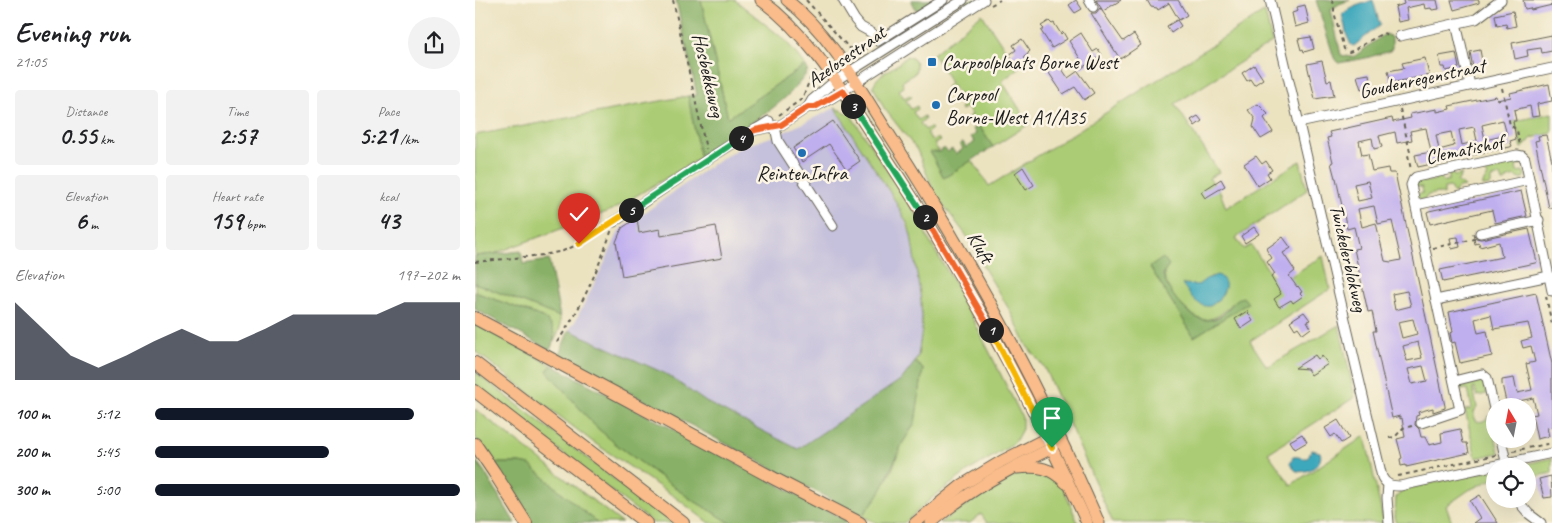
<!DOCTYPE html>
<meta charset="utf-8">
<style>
body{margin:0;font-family:Caveat,sans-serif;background:#f2f2f2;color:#202124;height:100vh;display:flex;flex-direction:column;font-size:19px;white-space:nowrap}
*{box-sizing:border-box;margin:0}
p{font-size:16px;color:#757577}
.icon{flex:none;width:28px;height:28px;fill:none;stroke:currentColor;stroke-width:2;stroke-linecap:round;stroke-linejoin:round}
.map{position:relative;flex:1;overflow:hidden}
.panel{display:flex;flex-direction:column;background:#fff;width:475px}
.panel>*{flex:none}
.needle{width:32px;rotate:350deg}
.buttons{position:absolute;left:1011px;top:398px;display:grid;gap:10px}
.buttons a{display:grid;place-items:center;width:50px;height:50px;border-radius:50%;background:#fff;box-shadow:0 5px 20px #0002;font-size:25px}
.pin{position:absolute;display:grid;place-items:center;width:42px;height:42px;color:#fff;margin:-51px -21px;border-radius:50% 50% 50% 0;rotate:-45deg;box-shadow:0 0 5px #0007}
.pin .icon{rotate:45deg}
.km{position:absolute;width:25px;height:25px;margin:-12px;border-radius:50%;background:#222;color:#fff;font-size:14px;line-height:25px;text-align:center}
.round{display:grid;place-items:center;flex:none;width:52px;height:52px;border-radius:26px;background:#f2f2f2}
.summary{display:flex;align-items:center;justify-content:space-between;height:85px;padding:0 15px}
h1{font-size:28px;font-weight:800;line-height:38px}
.stats{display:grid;grid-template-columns:repeat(3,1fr);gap:8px;height:85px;padding:5px 15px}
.stats div{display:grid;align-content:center;border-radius:5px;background:#f2f2f2;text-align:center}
.stats b{font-size:25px;font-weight:800}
.stats small{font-size:14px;font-weight:400}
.stats p{font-size:14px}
.chart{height:140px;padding:10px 15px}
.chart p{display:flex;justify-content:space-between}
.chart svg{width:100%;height:90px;margin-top:5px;fill:#111827;opacity:.7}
ul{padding:0 15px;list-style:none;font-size:16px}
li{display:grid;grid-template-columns:80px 60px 1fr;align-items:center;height:38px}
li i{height:12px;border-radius:6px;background:#111827}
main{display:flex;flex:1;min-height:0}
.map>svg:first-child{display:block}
.industrial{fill:#c5c0db}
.green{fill:#abcc74;stroke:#647448;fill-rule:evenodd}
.forest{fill:#88b066;stroke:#526641}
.water{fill:#3da8bc;stroke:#2c626c}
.building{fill:#c0afef;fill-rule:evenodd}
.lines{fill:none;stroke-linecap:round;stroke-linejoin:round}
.minor-casing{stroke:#646155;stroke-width:11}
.major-casing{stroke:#646155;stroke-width:13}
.highway-casing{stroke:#646155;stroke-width:14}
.path{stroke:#646155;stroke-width:2;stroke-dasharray:4 4;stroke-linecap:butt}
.minor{stroke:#fff;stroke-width:9}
.major{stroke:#f9bc8a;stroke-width:11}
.highway{stroke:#f9bc8a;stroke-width:12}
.split-1-casing{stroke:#fff;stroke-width:10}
.split-2-casing{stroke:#fff;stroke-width:10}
.split-3-casing{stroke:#fff;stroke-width:10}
.split-4-casing{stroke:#fff;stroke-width:10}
.split-5-casing{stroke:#fff;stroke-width:10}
.split-6-casing{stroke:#fff;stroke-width:10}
.split-1{stroke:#f5b400;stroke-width:6}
.split-2{stroke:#f0652b;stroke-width:6}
.split-3{stroke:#22a559;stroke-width:6}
.split-4{stroke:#f0652b;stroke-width:6}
.split-5{stroke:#22a559;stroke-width:6}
.split-6{stroke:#f5b400;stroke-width:6}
.poi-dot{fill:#1f6fb2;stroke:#fcf5e5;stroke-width:2}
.labels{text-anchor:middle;stroke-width:5;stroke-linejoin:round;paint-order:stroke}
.street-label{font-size:20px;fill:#1c1c1c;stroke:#fcf5e5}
.poi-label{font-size:20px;fill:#1c1c1c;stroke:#fcf5e5;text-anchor:start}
</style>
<main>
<section class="panel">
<div class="summary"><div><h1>Evening run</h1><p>21:05</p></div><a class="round"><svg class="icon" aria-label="share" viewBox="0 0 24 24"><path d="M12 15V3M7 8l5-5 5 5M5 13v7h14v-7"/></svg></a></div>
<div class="stats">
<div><p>Distance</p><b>0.55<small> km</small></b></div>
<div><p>Time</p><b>2:57</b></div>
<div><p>Pace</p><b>5:21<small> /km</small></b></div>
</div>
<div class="stats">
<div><p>Elevation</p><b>6<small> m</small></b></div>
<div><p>Heart rate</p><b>159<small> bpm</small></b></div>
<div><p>kcal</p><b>43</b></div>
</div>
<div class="chart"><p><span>Elevation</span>197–202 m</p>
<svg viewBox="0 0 160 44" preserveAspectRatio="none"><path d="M0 44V6L10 19L20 32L30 38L40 32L50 25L60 19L70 25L80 25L90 19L100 12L110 12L120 12L130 12L140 6L150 6L160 6V44z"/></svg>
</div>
<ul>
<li><b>100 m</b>5:12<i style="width:85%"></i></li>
<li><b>200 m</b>5:45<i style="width:57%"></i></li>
<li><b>300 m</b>5:00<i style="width:100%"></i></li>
</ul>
</section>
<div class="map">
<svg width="1077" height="523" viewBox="0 0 1077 523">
<rect width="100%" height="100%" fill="#fcf5e5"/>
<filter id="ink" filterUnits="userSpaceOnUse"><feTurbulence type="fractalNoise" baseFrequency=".02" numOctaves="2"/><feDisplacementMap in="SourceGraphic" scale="10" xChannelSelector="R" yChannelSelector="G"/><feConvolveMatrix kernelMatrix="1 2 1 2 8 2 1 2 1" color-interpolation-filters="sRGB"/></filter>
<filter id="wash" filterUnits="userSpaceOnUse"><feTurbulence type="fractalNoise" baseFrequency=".0096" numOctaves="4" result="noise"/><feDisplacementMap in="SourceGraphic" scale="20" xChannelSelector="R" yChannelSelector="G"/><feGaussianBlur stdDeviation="1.12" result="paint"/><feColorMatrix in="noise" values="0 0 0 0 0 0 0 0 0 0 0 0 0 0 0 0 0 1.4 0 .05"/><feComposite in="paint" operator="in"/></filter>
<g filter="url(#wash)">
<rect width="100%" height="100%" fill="#ebe2c0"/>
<path class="industrial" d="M360 108 425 209 436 236 446 300 447 330 443 356 439 364 427 379 323 450 231 402 191 374 94 330 101 320 130 262 144 231 238 164 266 147 305 134Z"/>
<g class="green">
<path d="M226 0H260L310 40 330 65 253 118Z"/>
<path d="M493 0H502L457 30 468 19Z"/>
<path d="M790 12 797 42 700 104 744 172 734 178 745 192 751 208 825 161 832 190 761 238 769 249 776 245 803 284 848 256 855 289 775 341 792 367 864 325 880 397 793 453 816 485 890 436 909 523H638L569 367 552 346 534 309 509 268 494 239 460 194 442 150 409 108 398 86C405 69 422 70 431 56 441 58 443 64 440 73L427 82 429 87 424 90 429 98 435 95 437 97 431 101 436 109 442 106 443 109 438 112 443 120 449 116 450 119 445 123 450 130 455 127 457 129 452 133 457 141 463 138 465 141 459 144 464 152 456 153 469 178 497 160 514 186 582 144 787 13ZM675 267 690 270C684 284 711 313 723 318 727 320 731 320 734 319 749 317 753 304 765 298L773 303 719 337ZM737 276 721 301 708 284 723 285Z"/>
<path d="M507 14 543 69 527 81 554 124 518 147 499 118 493 121 492 118 497 115 492 107 486 110 485 108 490 104 478 86 472 89 471 87 476 83 458 54Z"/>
<path d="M213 96 225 158 137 210 18 254 0 256V135Z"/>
<path d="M360 108 375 114 441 214 456 244 484 291 547 417V429L540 442 532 448 495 470 457 498 429 523H402L387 516 402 497 416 472 427 444 440 423 448 369 440 362 443 356 447 330 446 300 436 236 433 225 418 197Z"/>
<path d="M1077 113V133L1057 138 1047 149 1043 130 1036 125V122Z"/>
<path d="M1040 159H1043L1046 160 1047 164 1041 166 1042 172 1048 171 1050 175 1048 178 1044 179 1041 176 1033 178 1030 182H1028L1026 176 1016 178V185L1009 186 1007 185 1013 175 1003 168 1012 165 1015 171 1024 169V163L1030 165 1037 163Z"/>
<path d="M974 173H976L980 176 987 174 982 182 990 187 983 188 980 192 978 193 975 187 969 188V195L963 193 953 195 950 199 946 200 943 198V194L948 193 947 187H940V184L942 180H945L949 182 960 180 962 176 965 175 967 182 974 180Z"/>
<path d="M0 283 85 317V328L79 342C78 329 79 325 67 317L0 292Z"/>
<path d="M0 324 77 365 72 370 120 426 142 445 214 498 256 523H234L200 497 118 442 0 351Z"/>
<path d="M0 372 169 502 197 523H178L0 385Z"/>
<path d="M1002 379 1008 382 1012 394 1002 396 1000 388H998L1002 407 999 412V419C1003 423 1007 422 1012 419L1013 416 1016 415 1024 453 1001 458 990 410 997 409 993 389 986 390V386L987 383Z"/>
<path d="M0 409 147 523H122L55 465 45 463H18L0 437Z"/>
<path d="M1077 458V473L1053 478 1052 466H1042Z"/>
<path d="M1020 469V478L994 490 971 506 977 523H922L920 517 921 497 930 489Z"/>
<path d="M556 470 581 478 589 490 603 523H512L506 514 495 523H464L515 490 546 472Z"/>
</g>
<g class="forest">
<path d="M201 0H226L253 118 330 65C332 67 333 69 332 72 331 74 329 76 328 78 303 113 257 131 225 158L213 96 222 95Z"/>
<path d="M436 0H459L442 11Z"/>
<path d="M841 0H875L864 4 856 10 866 55 875 57 880 56 907 36 911 34 917 38V48L915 51 891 58 864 63 862 62 859 58Z"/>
<path d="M504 126 518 147 469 178 455 152H464L469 148 473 152 477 149 481 154 488 149 485 144 488 142 491 148 500 142 496 137 501 134 498 129Z"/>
<path d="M46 251 48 264 74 260 85 317 0 283V256Z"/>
<path d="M688 258 694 266 688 274C690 288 711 315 725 319 730 321 739 320 744 317 754 312 757 299 768 297L773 303 719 337 675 267Z"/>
<path d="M0 292 67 317C80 326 82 336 75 350L0 309Z"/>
<path d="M94 330 191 374 231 402 323 449 427 379 440 362 448 369 440 423 427 444 408 487 402 497 387 516 84 355Z"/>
<path d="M77 365 375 523H256L214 498 142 445 120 426 72 371Z"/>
<path d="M2 462 9 471 40 523 0 522V463Z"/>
<path d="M18 463H45L55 465 122 523H55Z"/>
</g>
<g class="water">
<path d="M898 0 905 25 879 46 876 45 872 36 867 14 881 6Z"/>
<path d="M742 275 745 276C747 278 749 280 750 283 752 291 742 303 735 306 722 308 714 293 707 284L723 285 731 279Z"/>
<path d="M837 450 845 452C850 465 829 476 820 470 818 468 817 465 815 463L818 457C824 456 827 459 832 458Z"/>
</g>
<g id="blocks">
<g class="building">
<path d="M601 0 607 9 600 13 594 5Z"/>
<path d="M621 0H646L628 11Z"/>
<path d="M672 0H703L712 15 704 20 694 3 683 10 682 8 676 7Z"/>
<path d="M928 0H962L964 9 957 10 956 8 950 9 949 4 931 8 933 20 923 22 920 7 929 4Z"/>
<path d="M976 0H1004V3L979 10Z"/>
<path d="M1048 0H1077V5L1056 10 1055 8 1050 9Z"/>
<path d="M830 5 834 23 820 27 817 13 823 11 822 7Z"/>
<path d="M625 8 648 41 659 34 666 45 645 59 616 13H621Z"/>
<path d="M1038 11 1041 26 1032 28 1031 24 1022 26 1020 15Z"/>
<path d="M702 20 706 26 696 33 692 26Z"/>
<path d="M574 21 577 24 579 23 586 34 588 32 592 39 577 48 566 31 569 29 566 26Z"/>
<path d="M606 33 618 52 623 49 627 55 605 69 601 63 606 60 594 41Z"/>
<path d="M1077 35V51L1067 53 1066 48 1052 50 1053 56 1040 59 1037 43Z"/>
<path d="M836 37 839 49 829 52 828 49 826 50 823 39Z"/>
<path d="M547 39 555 51 553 53V54L549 57 552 62 543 68 534 55 541 50 538 45Z"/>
<path d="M1005 50 1008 66 998 68 995 52Z"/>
<path d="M981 53 984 68 971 71 970 67H966L964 56Z"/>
<path d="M950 58 954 75 916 83 913 71 929 68 927 63Z"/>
<path d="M581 60 593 78 603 71 619 93 609 100 600 87 588 94 570 67Z"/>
<path d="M847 61 852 81 856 80 859 96 840 99 832 64Z"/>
<path d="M779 65 788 79 779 85 775 79 772 81 767 73Z"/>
<path d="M894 74 896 87 886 89 882 76Z"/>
<path d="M1074 84 1077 101 1062 104 1064 116 1057 117 1055 106 1039 110 1041 121H1038L1041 139 1035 141 1037 146 1035 147 943 167 940 155 956 152 951 128 935 131 937 140 922 143 920 132 904 136 907 147 899 149 897 138 884 141 887 155 893 154 897 171 913 168 914 173H920L970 406V408L958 412V408L943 412 944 415 941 416 940 425 944 429 946 437H950L954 445 967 442 966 433 985 429 988 443H992L994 453 931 467V465L926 466 925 459 927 458 922 439 930 437 927 418 925 419V416L917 418 898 331H901L897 311 893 312 879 249 884 248 879 227 872 229 861 178H860L856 163 858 162 852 138 856 137 854 132 917 118 918 122 936 118 935 114 962 109V112L975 109 974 106 1021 96 1022 100 1036 97 1035 93ZM1028 120 1032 135 1010 140 1007 125ZM999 127 1002 141 987 145 984 130ZM976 132 979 146 964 150 961 135ZM893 181 897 198 883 201 879 184ZM899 206 903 224 917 221 926 260 916 262 910 261 901 223 887 227 883 209ZM932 291 936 306 920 310 917 294ZM938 319 942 334 927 338 923 322ZM943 342 947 358 932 361 928 346ZM948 366 952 381 937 384 933 369Z"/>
<path d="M783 104 793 114 789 118 798 132 786 139 778 127 780 119 773 110Z"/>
<path d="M723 116 727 121 720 126 716 120Z"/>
<path d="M358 121 385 161 372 170 354 144 327 162 318 148Z"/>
<path d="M1071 135 1077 161V208H1074L1060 141 1064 140 1063 136Z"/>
<path d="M781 156 787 164 791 161 797 170 792 173 795 178 783 186 769 164Z"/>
<path d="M548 167 559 185 551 190 540 173Z"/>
<path d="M746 179 750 186 730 198 726 192Z"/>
<path d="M1046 191 1052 216 1020 223 1017 210 955 224 952 212 954 211Z"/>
<path d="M162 218 164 233 185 229 186 236 241 226 247 258 147 276 141 242 147 228Z"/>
<path d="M779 227 784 234 770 243 766 236Z"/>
<path d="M1054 229 1062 262 1060 263 968 282 965 270 1027 257 1024 242 1005 247 1004 243 1000 244 998 233 1001 238 1006 239Z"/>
<path d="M808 237 816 248 808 253 820 271 814 276 822 287 823 286 827 292 825 293 828 296 818 303 816 300 804 307 799 299 806 294 796 277 800 274 792 262 797 258 791 249Z"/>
<path d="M983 237 985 247 977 249 975 238Z"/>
<path d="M1061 293 1077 364V427L1072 428 1074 436 1062 439 1057 415 1062 414 1058 398 1044 401 1045 406H1032L1027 384V380L1039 378 1042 393 1057 390 1051 364 1060 362 1056 346 1048 348 1046 341 1057 338 1053 323 1019 329 1016 315 1000 319 1003 333 1012 331 1017 356 985 363 980 342 977 343 975 333 978 332 974 312Z"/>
<path d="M772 311 778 321 766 329 760 319Z"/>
<path d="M829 312 835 320 832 321 836 328 828 334 823 327 820 329 815 321Z"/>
<path d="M840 355 843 359 847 356 853 364 836 375 832 369 820 368Z"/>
<path d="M863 420 874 438 866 443 860 434 856 437 850 428Z"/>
<path d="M827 434 832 442 820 449 815 441Z"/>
<path d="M1076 476 1077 497 1069 498 1064 479Z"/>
<path d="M1005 495 1023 523H998L1005 518 995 501Z"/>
</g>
</g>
</g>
<g filter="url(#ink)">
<use href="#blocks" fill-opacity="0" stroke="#646155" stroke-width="1"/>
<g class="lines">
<defs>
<g id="minor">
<path d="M368 0 380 20 386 27 397 33 403 41 468 0"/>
<path d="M614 0 618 7"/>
<path d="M795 0 907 477C911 485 917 486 925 486L1077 453"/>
<path d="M981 23 995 85"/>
<path d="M925 36 1001 19 1026 0"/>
<path d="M333 107 337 100 360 81 488 0"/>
<path d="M824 123 1077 68"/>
<path d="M300 127 303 141 358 226"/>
<path d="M280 130 306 125 333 107H340L357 98 509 0"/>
<path d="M941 205 1054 180"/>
<path d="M139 222 233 159 294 121"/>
<path d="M1005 233 1064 220"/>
<path d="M961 300 1074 276"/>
<path d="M979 381 1007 374 1012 378 1020 413"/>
<path d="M946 423 985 410 936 185 938 180 941 177 1042 155 1047 156 1050 159 1077 291"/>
<path d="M1026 439 1032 466"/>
<path d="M913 484 912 498 914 523"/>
<path d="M1041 499 1054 514 1066 523"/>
</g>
<g id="major">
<path d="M286 0C334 35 366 88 398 137 480 259 551 388 612 523"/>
<path d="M312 0C355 34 383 86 412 131 494 257 564 386 624 523"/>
<path d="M542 468C564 466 575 467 591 483"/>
<path d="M440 523 487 485 527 461 572 438 578 437"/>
<path d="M456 523C492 491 534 469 577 448L581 442"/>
</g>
<g id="highway">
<path d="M0 318 300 479 385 523"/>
<path d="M0 363 208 523"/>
<path d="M0 391 171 523"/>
<path d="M0 444 19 472 51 523"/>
</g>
</defs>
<use href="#minor" class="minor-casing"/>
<use href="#major" class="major-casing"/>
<use href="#highway" class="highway-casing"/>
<g class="path">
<path d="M198 0 231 149"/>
<path d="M331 0 374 48"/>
<path d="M857 0 859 4V12L869 49 874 52 877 51 908 33 916 36"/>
<path d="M516 5 525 0"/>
<path d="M374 48 388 50 395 47"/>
<path d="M1027 88 1035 125 1042 130 1045 146"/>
<path d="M925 109 935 152 933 155 936 170"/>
<path d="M304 115 327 99 336 77 341 71"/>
<path d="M958 248 1000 239"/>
<path d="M0 262 68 255 88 251 104 244 133 225"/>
<path d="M1071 296 1077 325"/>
<path d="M82 342C107 308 123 269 137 229"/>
<path d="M914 438 920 437 928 428 937 426"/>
<path d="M1038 451 1077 443"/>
<path d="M923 476 1021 455"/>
</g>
<use href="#minor" class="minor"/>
<use href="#major" class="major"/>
<use href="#highway" class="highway"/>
</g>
</g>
<g class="lines" filter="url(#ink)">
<defs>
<path id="split-1" d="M516 330 577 448"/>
<path id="split-2" d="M450 217 516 330"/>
<path id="split-3" d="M378 106 450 217"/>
<path id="split-4" d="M266 138 280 130 306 125 333 107H340L368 91 378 106"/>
<path id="split-5" d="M156 210 266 138"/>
<path id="split-6" d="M104 244 156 210"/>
</defs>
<use href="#split-1" class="split-1-casing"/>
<use href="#split-2" class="split-2-casing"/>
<use href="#split-3" class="split-3-casing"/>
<use href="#split-4" class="split-4-casing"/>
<use href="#split-5" class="split-5-casing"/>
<use href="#split-6" class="split-6-casing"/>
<use href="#split-1" class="split-1"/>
<use href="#split-2" class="split-2"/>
<use href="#split-3" class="split-3"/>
<use href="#split-4" class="split-4"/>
<use href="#split-5" class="split-5"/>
<use href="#split-6" class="split-6"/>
</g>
<g class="poi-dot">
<rect x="452" y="57" width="10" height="10" rx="2.5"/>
<circle cx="461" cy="105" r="5"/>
<circle cx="327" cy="153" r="5"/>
</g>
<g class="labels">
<g class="street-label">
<text transform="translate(371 56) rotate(-35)" y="7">Azelosestraat</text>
<text transform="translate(234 75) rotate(77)" y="7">Hosbekkeweg</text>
<text transform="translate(947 78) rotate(-12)" y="7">Goudenregenstraat</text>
<text transform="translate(989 149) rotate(-12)" y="7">Clematishof</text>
<text transform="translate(506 247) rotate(60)" y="7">Kluft</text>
<text transform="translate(874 258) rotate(77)" y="7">Twickelerblokweg</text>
</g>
<g class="poi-label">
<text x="467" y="69">Carpoolplaats Borne West</text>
<text x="471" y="101">Carpool<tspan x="471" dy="23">Borne-West A1/A35</tspan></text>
<text x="327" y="180" text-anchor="middle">ReintenInfra</text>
</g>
</g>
</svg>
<div class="buttons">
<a><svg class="needle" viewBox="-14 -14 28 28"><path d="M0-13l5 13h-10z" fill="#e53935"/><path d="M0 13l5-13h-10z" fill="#757577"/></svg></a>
<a><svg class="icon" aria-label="locate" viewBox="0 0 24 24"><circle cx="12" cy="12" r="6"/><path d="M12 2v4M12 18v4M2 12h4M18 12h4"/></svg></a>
</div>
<div class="pin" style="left:577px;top:448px;background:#1e9e55"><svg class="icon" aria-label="arrive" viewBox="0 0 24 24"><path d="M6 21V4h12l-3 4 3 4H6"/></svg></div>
<div class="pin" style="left:104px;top:244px;background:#d93025"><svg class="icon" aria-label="check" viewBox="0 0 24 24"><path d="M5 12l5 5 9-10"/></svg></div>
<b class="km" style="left:516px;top:330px">1</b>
<b class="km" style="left:450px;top:217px">2</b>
<b class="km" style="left:378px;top:106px">3</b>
<b class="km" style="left:266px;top:138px">4</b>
<b class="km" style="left:156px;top:210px">5</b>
</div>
</main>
